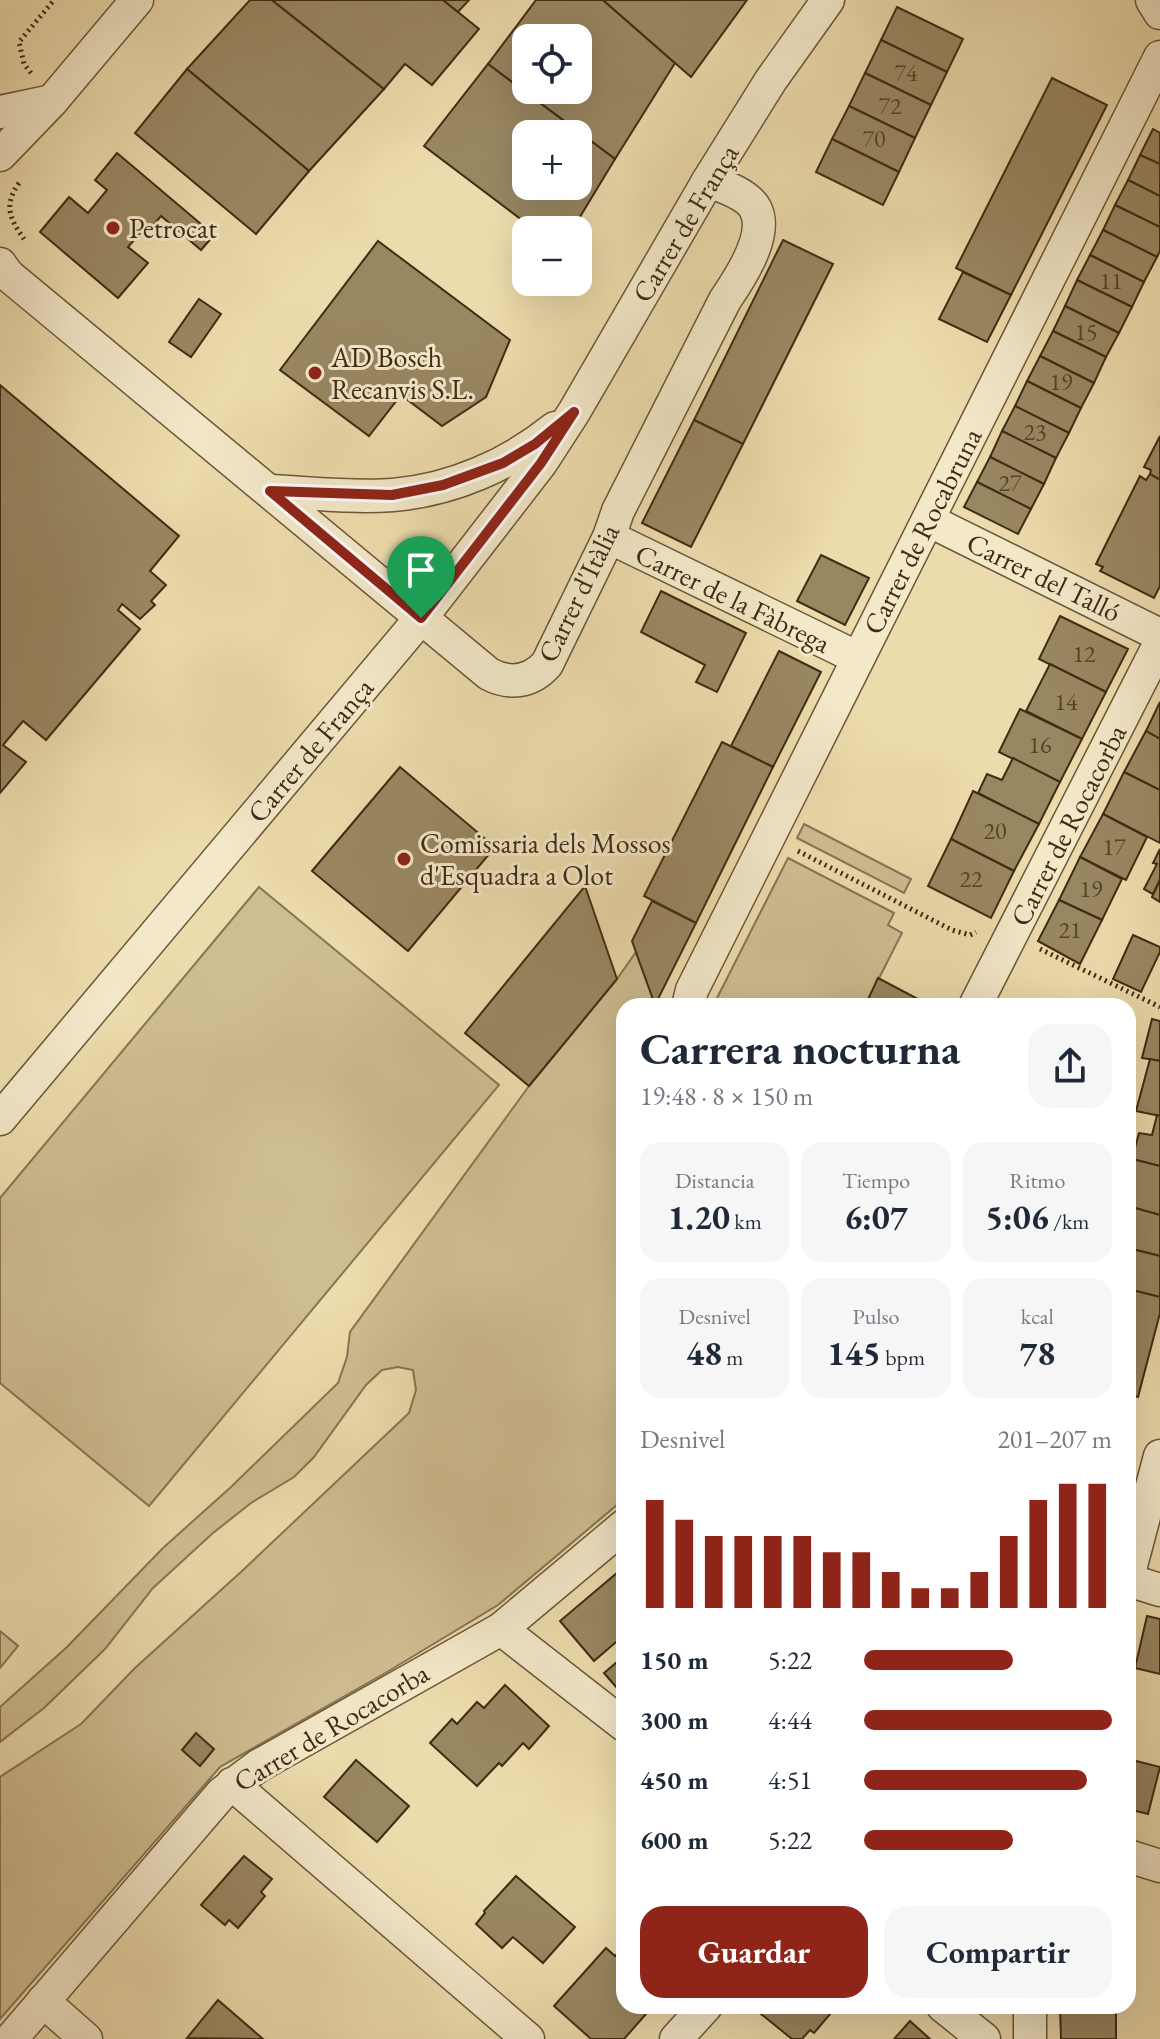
<!DOCTYPE html>
<html lang="es">
<meta charset="utf-8">
<style>
body{margin:0;font-family:"EB Garamond",serif;background:#f6f6f7;color:#1f2937;height:100vh;display:flex;flex-direction:column;font-size:30px;white-space:nowrap}
*{box-sizing:border-box;margin:0}
p{font-size:26px;color:#747a83}
.icon{flex:none;width:44px;height:44px;fill:none;stroke:currentColor;stroke-width:2;stroke-linecap:round;stroke-linejoin:round}
.map{position:relative;flex:1;overflow:hidden}
.sheet{position:absolute;left:616px;top:998px;width:520px;height:1016px;display:flex;flex-direction:column;background:#fff;border-radius:24px;box-shadow:0 8px 32px #0002}
.sheet>*{flex:none}
.tools{position:absolute;left:512px;top:24px;display:grid;gap:16px}
.tools a{display:grid;place-items:center;width:80px;height:80px;border-radius:16px;background:#fff;box-shadow:0 8px 32px #0002;font-size:40px}
.pin{position:absolute;display:grid;place-items:center;width:68px;height:68px;color:#fff;margin:-82px -34px;border-radius:50% 50% 50% 0;rotate:-45deg;box-shadow:0 0 8px #0007}
.pin .icon{rotate:45deg}
.round{display:grid;place-items:center;flex:none;width:84px;height:84px;border-radius:24px;background:#f6f6f7}
.headline{display:flex;align-items:center;justify-content:space-between;height:136px;padding:0 24px}
h1{font-size:44px;font-weight:700;line-height:60px}
.stats{display:grid;grid-template-columns:repeat(3,1fr);gap:12px;height:136px;padding:8px 24px}
.stats div{display:grid;align-content:center;border-radius:20px;background:#f6f6f7;text-align:center}
.stats b{font-size:34px;font-weight:700}
.stats small{font-size:22px;font-weight:400}
.stats p{font-size:22px}
.chart{height:224px;padding:16px 24px}
.chart p{display:flex;justify-content:space-between}
.chart svg{width:100%;height:144px;margin-top:8px;stroke:#8f2418;stroke-width:6}
.primary-button{display:flex;gap:16px;margin-top:auto;padding:16px 24px}
.primary-button a{flex:1;height:92px;border-radius:24px;background:#8f2418;color:#fff;font-size:32px;font-weight:700;line-height:92px;text-align:center}
.primary-button a+a{background:#f6f6f7;color:#1f2937}
ul{padding:0 24px;list-style:none;font-size:26px}
li{display:grid;grid-template-columns:128px 96px 1fr;align-items:center;height:60px}
li i{height:20px;border-radius:10px;background:#8f2418}
.map>svg:first-child{display:block}
.green{fill:#cfbd92;stroke:#877452;stroke-width:2}
.building{fill:#998762;stroke:#3f2c12;stroke-width:2;fill-rule:evenodd}
.lines{fill:none;stroke-linecap:round;stroke-linejoin:round}
.street-casing{stroke:#6a5838;stroke-width:35}
.path{stroke:#3f2c12;stroke-width:5;stroke-dasharray:2 4;stroke-linecap:butt}
.street{stroke:#f3e8c9;stroke-width:32}
.route-casing{stroke:#fff;stroke-width:16}
.route{stroke:#8f2418;stroke-width:10}
.poi-dot{fill:#8f2418;stroke:#f3e8c9;stroke-width:3}
.labels{text-anchor:middle;stroke-width:6;stroke-linejoin:round;paint-order:stroke}
.number-label{font-size:24px;fill:#564326}
.street-label{font-size:28px;fill:#3f2c12;stroke:#f3e8c9}
.poi-label{font-size:28px;fill:#3f2c12;stroke:#f3e8c9;text-anchor:start}
</style>
<div class="map">
<svg width="1160" height="2039" viewBox="0 0 1160 2039">
<rect width="100%" height="100%" fill="#ecdbac"/>
<filter id="stains"><feTurbulence type="fractalNoise" baseFrequency=".0025" numOctaves="4"/><feColorMatrix values="0 0 0 0 .2 0 0 0 0 .09 0 0 0 0 .02 0 0 0 .5 -.17"/></filter>
<radialGradient id="worn" r=".72"><stop offset=".6" stop-color="#630" stop-opacity="0"/><stop offset="1" stop-color="#630" stop-opacity=".3"/></radialGradient>
<g class="green">
<path d="M804 824 911 879 904 893 797 838Z"/>
<path d="M788 858 894 913 888 925 902 933 865 1006H728L716 1000Z"/>
<path d="M259 887 499 1085 149 1506 0 1383V1198Z"/>
<path d="M636 952 655 1004 659 998V1006H624V1499L498 1605 387 1672 220 1767 0 2019V1777L81 1724 135 1668 242 1571 409 1413 416 1390 413 1370 398 1367 382 1370 366 1385 314 1457 294 1477 251 1503 213 1533 153 1588 105 1649 44 1708 0 1742V1707L67 1647 163 1548 231 1487 338 1383 347 1357 350 1332 529 1086 617 979Z"/>
<path d="M0 1631 18 1646 0 1668Z"/>
</g>
<g class="building">
<path d="M250 0H272L384 89 309 171 187 69Z"/>
<path d="M272 0H443L479 29 432 85 405 64 384 89Z"/>
<path d="M443 0H469L458 12Z"/>
<path d="M536 0H603L675 63 615 159 488 64ZM526 38H578V90H526Z"/>
<path d="M603 0H747L691 77Z"/>
<path d="M897 7 963 39 947 72 881 40Z"/>
<path d="M881 40 947 72 931 105 865 73Z"/>
<path d="M488 64 615 159 572 230H535L424 146ZM526 134H578V186H526Z"/>
<path d="M187 69 309 171 256 234 135 133Z"/>
<path d="M865 73 931 105 915 138 849 106Z"/>
<path d="M1052 78 1107 105 1011 295 956 268Z"/>
<path d="M849 106 915 138 899 172 832 139Z"/>
<path d="M1153 129 1160 133V164L1140 155Z"/>
<path d="M832 139 899 172 883 205 816 172Z"/>
<path d="M117 153 214 235 201 250 161 216 151 228 147 225 128 247 148 263 118 298 40 232 69 197 88 213 107 190 95 180Z"/>
<path d="M1140 155 1160 164V196L1128 180Z"/>
<path d="M1128 180 1160 196V227L1115 205Z"/>
<path d="M1115 205 1160 227V251L1157 257 1103 230Z"/>
<path d="M1103 230 1157 257 1144 282 1090 255Z"/>
<path d="M783 240 833 264 743 444 694 420Z"/>
<path d="M378 241 510 340 486 397 442 426 401 395 369 436 280 370Z"/>
<path d="M1090 255 1144 282 1132 307 1077 280Z"/>
<path d="M963 272 1011 295 987 342 939 319Z"/>
<path d="M1077 280 1132 307 1119 333 1065 306Z"/>
<path d="M199 299 221 314 191 357 169 342Z"/>
<path d="M1065 306 1119 333 1106 357 1053 331Z"/>
<path d="M1053 331 1106 357 1094 383 1040 356Z"/>
<path d="M1040 356 1094 383 1081 408 1027 381Z"/>
<path d="M1027 381 1081 408 1069 433 1015 406Z"/>
<path d="M0 385 179 536 150 571 166 585 151 601 155 605 140 619 122 604 118 610 140 629 46 740 23 721 3 745 26 762 0 793Z"/>
<path d="M1015 406 1069 433 1056 458 1002 431Z"/>
<path d="M694 420 743 444 691 547 642 523Z"/>
<path d="M1002 431 1056 458 1044 484 990 457Z"/>
<path d="M1160 436V480L1150 474 1151 470 1144 467Z"/>
<path d="M990 457 1044 484 1031 509 977 482Z"/>
<path d="M1150 474 1160 480V586L1154 598 1100 571 1103 567 1096 564 1140 476 1146 480Z"/>
<path d="M977 482 1031 509 1018 534 964 507Z"/>
<path d="M821 555 869 578 845 625 797 601Z"/>
<path d="M661 591 746 633 717 692 696 682 705 665 641 632Z"/>
<path d="M1060 616 1128 649 1106 692 1039 659Z"/>
<path d="M779 651 821 672 773 767 731 746Z"/>
<path d="M1050 664 1106 692 1082 739 1026 711Z"/>
<path d="M1160 702V739L1146 731Z"/>
<path d="M1020 709 1082 739 1060 782 999 752Z"/>
<path d="M1146 731 1160 739V790L1124 772Z"/>
<path d="M722 742 773 767 696 923 644 896Z"/>
<path d="M1013 758 1060 782 1039 824 978 793 987 774 1002 780Z"/>
<path d="M400 767 495 847 408 951 312 871Z"/>
<path d="M1124 772 1160 790V843L1103 814Z"/>
<path d="M973 791 1039 824 1014 871 951 839Z"/>
<path d="M1103 814 1147 837 1126 880 1080 857Z"/>
<path d="M951 839 1014 871 991 918 928 886Z"/>
<path d="M1160 849V880L1153 894 1144 889 1157 864 1153 863Z"/>
<path d="M1080 857 1122 879 1102 920 1059 900Z"/>
<path d="M1160 880V902L1152 897Z"/>
<path d="M585 886 617 979 529 1086 465 1033Z"/>
<path d="M1059 900 1102 920 1080 964 1038 941Z"/>
<path d="M652 901 696 923 655 1005 632 941Z"/>
<path d="M1133 935 1160 947V952L1141 992 1113 979Z"/>
<path d="M878 978 931 1006H865Z"/>
<path d="M1152 1019 1160 1021V1061L1142 1058Z"/>
<path d="M1150 1059 1160 1061V1116L1136 1111Z"/>
<path d="M1157 1115 1160 1116V1166L1132 1159 1139 1133 1152 1135Z"/>
<path d="M1128 1158 1160 1166V1215L1128 1206Z"/>
<path d="M1128 1206 1160 1215V1256L1128 1248Z"/>
<path d="M1128 1248 1160 1256V1297L1128 1289Z"/>
<path d="M1128 1289 1160 1297V1313L1138 1397 1128 1394Z"/>
<path d="M624 1567V1637L623 1636 594 1661 560 1621Z"/>
<path d="M1147 1616 1160 1619V1674L1135 1668Z"/>
<path d="M624 1656V1696L604 1673Z"/>
<path d="M505 1685 549 1726 529 1749 523 1743 502 1766 499 1763 477 1786 430 1743 452 1719 457 1724 477 1702 484 1708Z"/>
<path d="M196 1733 214 1749 200 1766 182 1750Z"/>
<path d="M1128 1759 1160 1767 1148 1814 1128 1809Z"/>
<path d="M356 1760 409 1806 377 1842 324 1797Z"/>
<path d="M244 1856 272 1879 261 1892 265 1896 238 1928 229 1920 225 1925 201 1905Z"/>
<path d="M516 1876 575 1927 543 1963 513 1937 502 1948 476 1924 485 1913 484 1911Z"/>
<path d="M623 1947 624 2006H646L643 2010 647 2013 624 2039H591L554 2006 606 1948 615 1956Z"/>
<path d="M218 2000 263 2039 187 2038Z"/>
<path d="M759 2006H837L814 2033 810 2030 802 2039H792L756 2010Z"/>
<path d="M1060 2006H1116V2039H1061Z"/>
<path d="M910 2021 930 2039H894Z"/>
</g>
<g class="lines">
<defs>
<g id="street">
<path d="M1152 0 1160 13"/>
<path d="M0 112 52 101"/>
<path d="M0 155 52 101 137 0"/>
<path d="M0 264 8 275 489 674C510 685 531 682 547 664L609 537 618 511 725 300C740 278 777 224 748 200 736 190 722 186 708 181"/>
<path d="M270 491C310 493 352 498 393 495 452 490 509 465 555 428"/>
<path d="M928 520 1160 635"/>
<path d="M609 537 858 658"/>
<path d="M688 1006 692 990 1160 57"/>
<path d="M975 1006 1160 643"/>
<path d="M0 1119 421 618 541 463 574 412 708 181 771 80 828 0"/>
<path d="M1128 1577 1160 1456"/>
<path d="M1128 1580 1160 1590"/>
<path d="M501 1629 624 1725"/>
<path d="M232 1784 528 2039"/>
<path d="M1128 1856 1160 1866"/>
<path d="M43 2001 86 2039"/>
<path d="M943 2006 984 2039"/>
<path d="M1030 2006V2039"/>
<path d="M11 2039 222 1793 258 1766 501 1629 624 1526"/>
<path d="M676 2039 706 2006"/>
</g>
</defs>
<use href="#street" class="street-casing"/>
<g class="path">
<path d="M31 73 24 64 19 42 54 0"/>
<path d="M19 183C3 206 10 219 24 239"/>
<path d="M798 851 952 930 970 935 976 932"/>
<path d="M1040 949 1160 1007"/>
</g>
<use href="#street" class="street"/>
</g>
<g class="lines">
<defs>
<path id="route" d="M574 412 541 463 421 618 270 491 392 495 443 485 503 463 535 444Z"/>
</defs>
<use href="#route" class="route-casing"/>
<use href="#route" class="route"/>
</g>
<g class="poi-dot">
<circle cx="113" cy="228" r="8"/>
<circle cx="315" cy="373" r="8"/>
<circle cx="404" cy="859" r="8"/>
</g>
<g class="labels">
<g class="number-label">
<text x="906" y="81">74</text>
<text x="890" y="114">72</text>
<text x="874" y="147">70</text>
<text x="1111" y="289">11</text>
<text x="1086" y="340">15</text>
<text x="1061" y="390">19</text>
<text x="1035" y="440">23</text>
<text x="1010" y="491">27</text>
<text x="1084" y="662">12</text>
<text x="1066" y="710">14</text>
<text x="1040" y="753">16</text>
<text x="995" y="839">20</text>
<text x="1114" y="855">17</text>
<text x="971" y="887">22</text>
<text x="1091" y="897">19</text>
<text x="1070" y="938">21</text>
</g>
<g class="street-label">
<text transform="translate(685 223) rotate(-59)" y="10">Carrer de França</text>
<text transform="translate(922 531) rotate(-63)" y="10">Carrer de Rocabruna</text>
<text transform="translate(1044 577) rotate(26)" y="10">Carrer del Talló</text>
<text transform="translate(578 593) rotate(-64)" y="10">Carrer d'Itàlia</text>
<text transform="translate(733 598) rotate(26)" y="10">Carrer de la Fàbrega</text>
<text transform="translate(310 750) rotate(-50)" y="10">Carrer de França</text>
<text transform="translate(1068 825) rotate(-63)" y="10">Carrer de Rocacorba</text>
<text transform="translate(331 1727) rotate(-31)" y="10">Carrer de Rocacorba</text>
</g>
<g class="poi-label">
<text x="129" y="238">Petrocat</text>
<text x="331" y="367">AD Bosch<tspan x="331" dy="32">Recanvis S.L.</tspan></text>
<text x="420" y="853">Comissaria dels Mossos<tspan x="420" dy="32">d'Esquadra a Olot</tspan></text>
</g>
</g>
<rect width="100%" height="100%" filter="url(#stains)"/>
<rect width="100%" height="100%" fill="url(#worn)"/>
</svg>
<div class="tools">
<a><svg class="icon" aria-label="locate" viewBox="0 0 24 24"><circle cx="12" cy="12" r="6"/><path d="M12 2v4M12 18v4M2 12h4M18 12h4"/></svg></a>
<a>+</a>
<a>−</a>
</div>
<div class="pin" style="left:421px;top:618px;background:#1e9e55"><svg class="icon" aria-label="arrive" viewBox="0 0 24 24"><path d="M6 21V4h12l-3 4 3 4H6"/></svg></div>
<section class="sheet">
<div class="headline"><div><h1>Carrera nocturna</h1><p>19:48 · 8 × 150 m</p></div><a class="round"><svg class="icon" aria-label="share" viewBox="0 0 24 24"><path d="M12 15V3M7 8l5-5 5 5M5 13v7h14v-7"/></svg></a></div>
<div class="stats">
<div><p>Distancia</p><b>1.20<small> km</small></b></div>
<div><p>Tiempo</p><b>6:07</b></div>
<div><p>Ritmo</p><b>5:06<small> /km</small></b></div>
</div>
<div class="stats">
<div><p>Desnivel</p><b>48<small> m</small></b></div>
<div><p>Pulso</p><b>145<small> bpm</small></b></div>
<div><p>kcal</p><b>78</b></div>
</div>
<div class="chart"><p><span>Desnivel</span>201–207 m</p>
<svg viewBox="0 0 160 44" preserveAspectRatio="none"><path d="M5 44V11M15 44V17M25 44V22M35 44V22M45 44V22M55 44V22M65 44V27M75 44V27M85 44V33M95 44V38M105 44V38M115 44V33M125 44V22M135 44V11M145 44V6M155 44V6"/></svg>
</div>
<ul>
<li><b>150 m</b>5:22<i style="width:60%"></i></li>
<li><b>300 m</b>4:44<i style="width:100%"></i></li>
<li><b>450 m</b>4:51<i style="width:90%"></i></li>
<li><b>600 m</b>5:22<i style="width:60%"></i></li>
</ul>
<div class="primary-button"><a>Guardar</a><a>Compartir</a></div>
</section>
</div>
